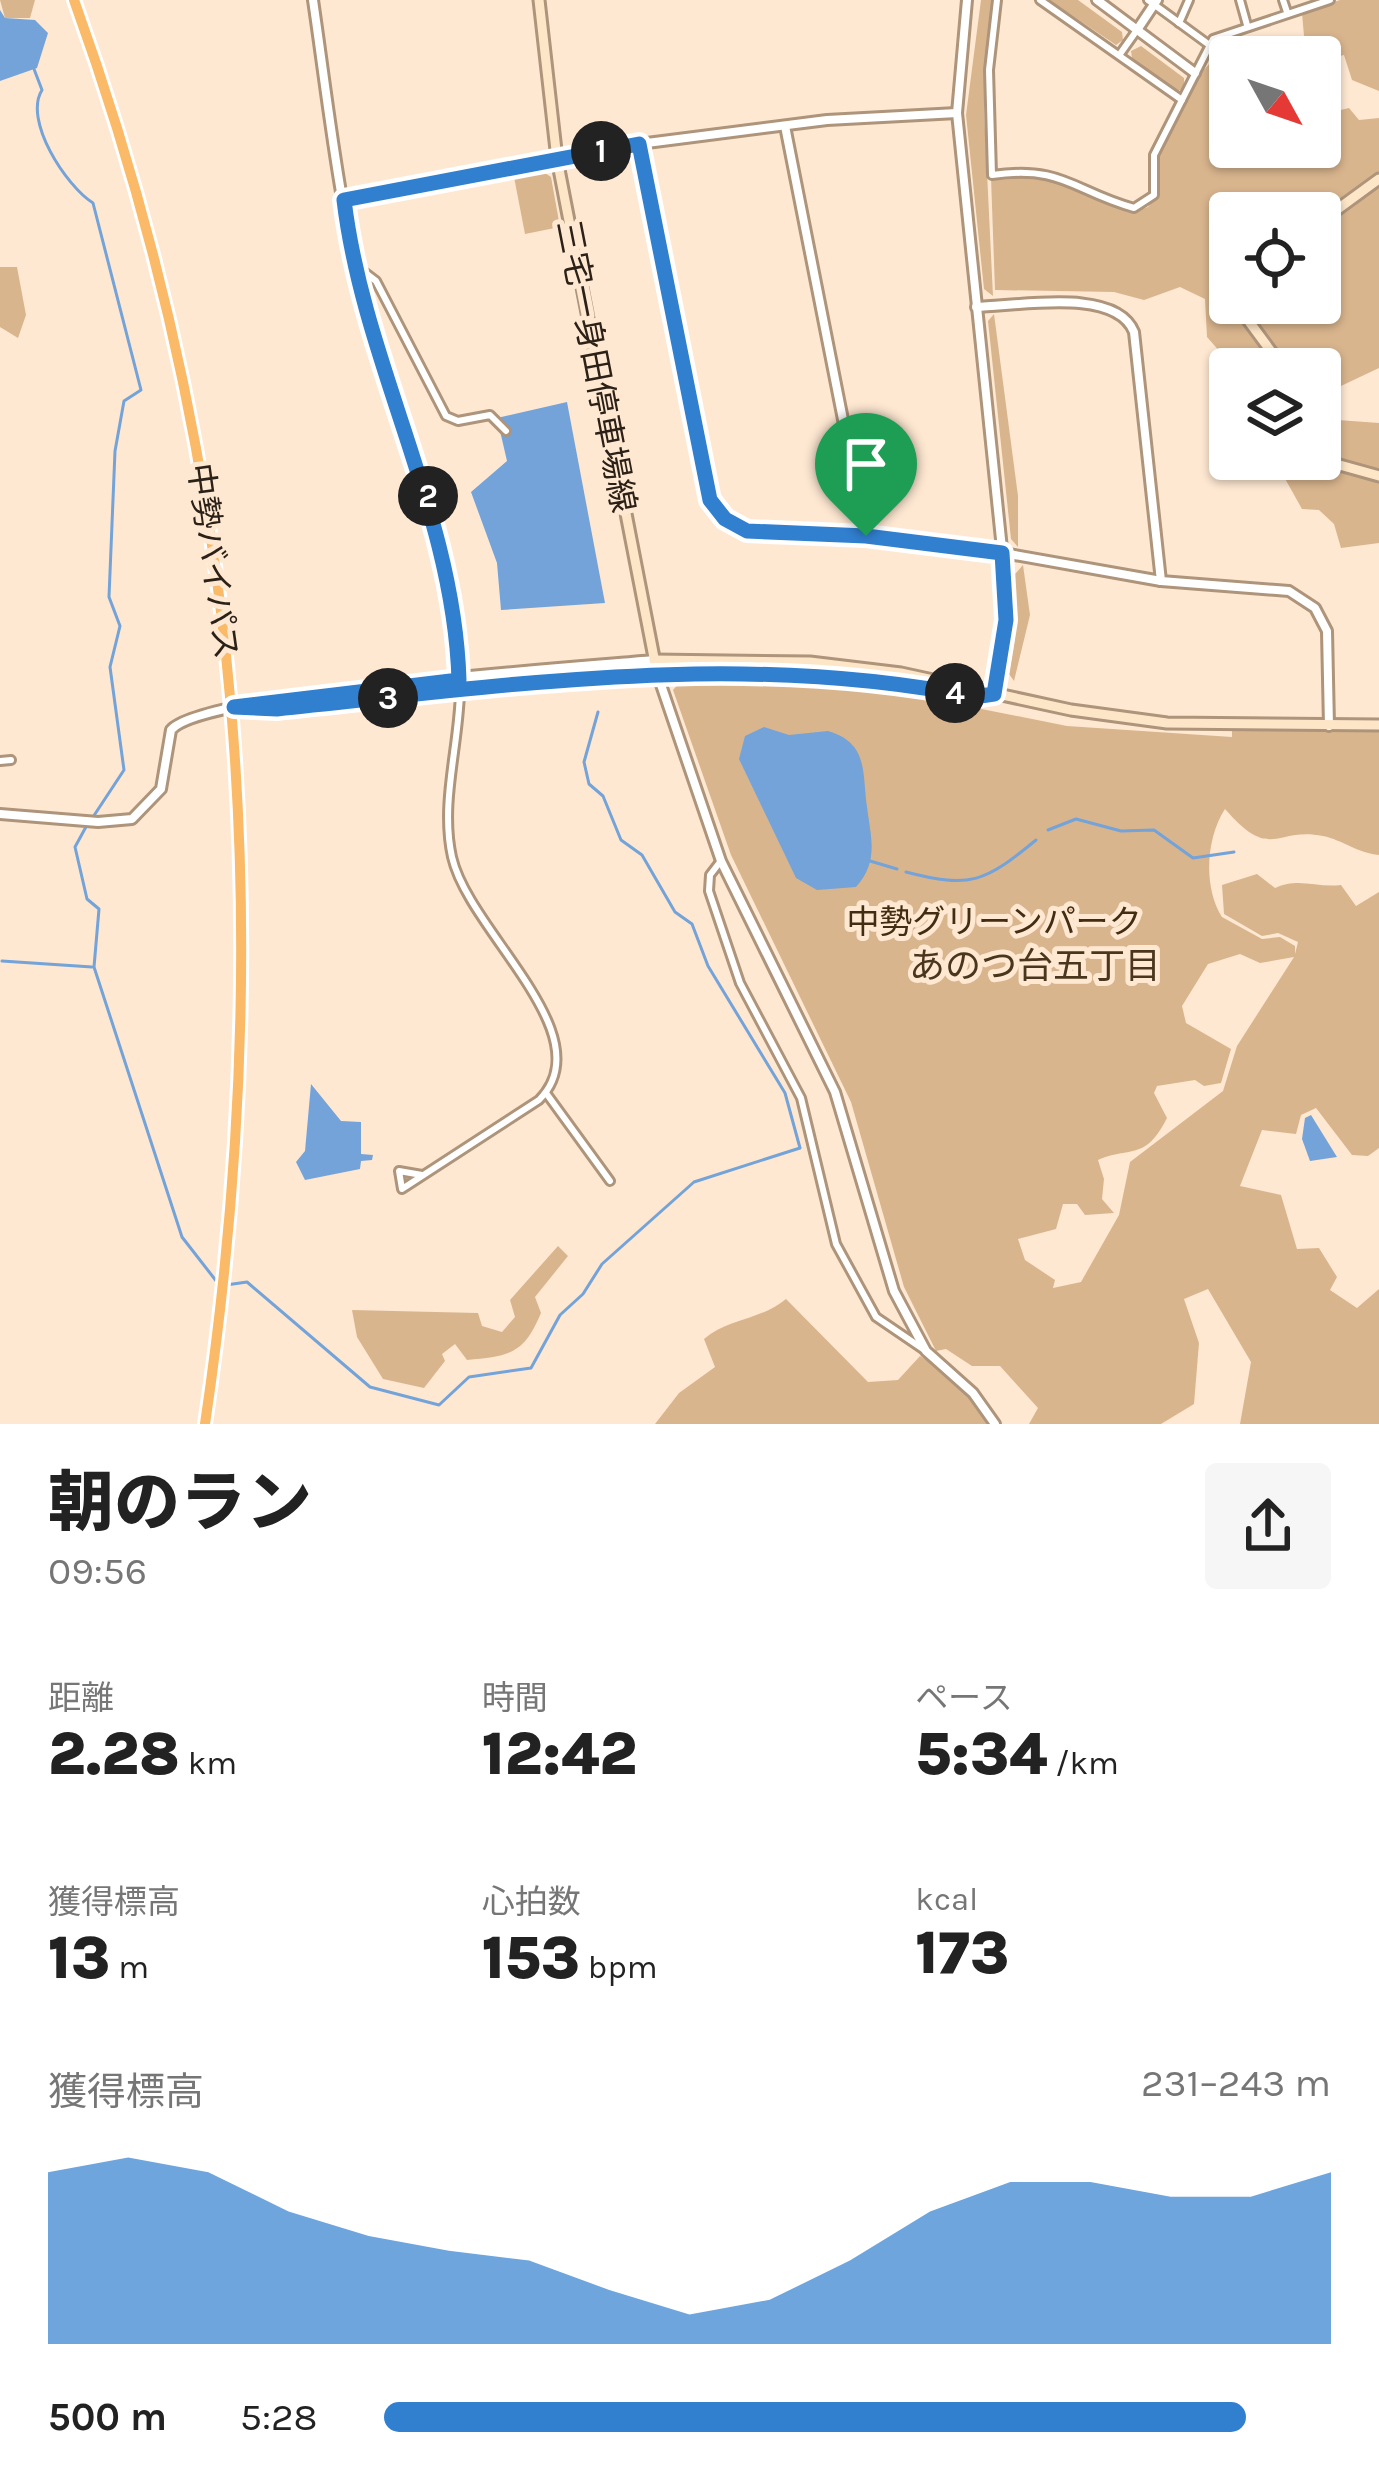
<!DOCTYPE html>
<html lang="ja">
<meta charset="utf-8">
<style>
body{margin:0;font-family:Karla,"Noto Sans JP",sans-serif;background:#f6f6f6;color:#222;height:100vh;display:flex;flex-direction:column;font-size:45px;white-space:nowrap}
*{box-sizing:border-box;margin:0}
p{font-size:39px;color:#767676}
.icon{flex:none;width:66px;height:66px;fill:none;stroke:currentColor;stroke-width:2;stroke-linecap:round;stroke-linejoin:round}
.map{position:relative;height:1424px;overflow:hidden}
.side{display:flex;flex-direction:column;background:#fff;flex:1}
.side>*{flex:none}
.needle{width:78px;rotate:130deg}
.controls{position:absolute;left:1209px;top:36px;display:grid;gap:24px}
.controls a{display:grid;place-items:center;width:132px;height:132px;border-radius:12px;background:#fff;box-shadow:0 3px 9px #0004;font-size:60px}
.pin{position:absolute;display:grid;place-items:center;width:102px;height:102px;color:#fff;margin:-123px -51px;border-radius:50% 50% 50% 0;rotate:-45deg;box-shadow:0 0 12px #0007}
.pin .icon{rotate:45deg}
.km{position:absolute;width:60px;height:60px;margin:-30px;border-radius:50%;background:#222;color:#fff;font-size:33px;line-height:60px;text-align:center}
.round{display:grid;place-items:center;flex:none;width:126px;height:126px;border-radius:12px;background:#f6f6f6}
.summary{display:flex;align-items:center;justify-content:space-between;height:204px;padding:0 48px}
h1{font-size:66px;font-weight:800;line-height:90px}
.metrics{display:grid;grid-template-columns:repeat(3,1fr);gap:18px;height:204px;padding:12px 48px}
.metrics div{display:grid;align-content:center}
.metrics b{font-size:60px;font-weight:800}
.metrics small{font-size:33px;font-weight:400}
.metrics p{font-size:33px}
.chart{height:336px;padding:24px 48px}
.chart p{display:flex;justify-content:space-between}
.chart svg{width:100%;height:216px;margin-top:12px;fill:#317fcf;opacity:.7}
ul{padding:0 48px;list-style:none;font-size:39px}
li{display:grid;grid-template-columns:192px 144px 1fr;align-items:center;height:90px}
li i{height:30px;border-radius:15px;background:#317fcf}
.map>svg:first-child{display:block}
.green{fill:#d9b58e;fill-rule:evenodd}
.water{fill:#73a3d9}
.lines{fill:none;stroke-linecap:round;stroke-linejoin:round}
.stream{stroke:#73a3d9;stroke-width:3}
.minor-casing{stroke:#ad947a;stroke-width:12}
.tertiary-casing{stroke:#ad947a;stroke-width:14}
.secondary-casing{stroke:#ad947a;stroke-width:15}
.trunk-casing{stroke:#fff;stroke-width:16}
.minor{stroke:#fff;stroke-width:6}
.tertiary{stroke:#fff;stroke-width:8}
.secondary{stroke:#fde5c7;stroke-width:9}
.trunk{stroke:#faba68;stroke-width:10}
.route-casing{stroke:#fff;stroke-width:24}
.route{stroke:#317fcf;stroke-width:15}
.labels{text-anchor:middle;stroke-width:10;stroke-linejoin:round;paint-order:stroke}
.street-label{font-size:33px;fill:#2b2117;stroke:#fee8d2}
.park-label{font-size:33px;fill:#422d13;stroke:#fee8d2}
.neighbourhood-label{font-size:36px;fill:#4a351d;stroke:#fee8d2}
</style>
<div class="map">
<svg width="1379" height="1424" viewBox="0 0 1379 1424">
<rect width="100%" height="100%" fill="#fee8d2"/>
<g class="green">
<path d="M0 0H35L30 18H5Z"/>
<path d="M981 0H994L984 110 993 296 984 289 966 115Z"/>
<path d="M1049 0H1078L1122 32 1123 40 1116 45Z"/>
<path d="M1340 0H1379V91L1352 80 1344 55 1320 61V57H1298L1304 36 1302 13Z"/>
<path d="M1141 46 1184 78V89L1177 91 1132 58 1131 51Z"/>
<path d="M1224 51 1230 62V147H1320V115L1349 108 1359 120 1379 118V368L1324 394 1338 409V420L1379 423V543L1341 548 1334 524 1319 510 1302 509 1274 459H1320V369H1235L1207 337 1205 299 1180 287 1144 300 1114 292 995 290 991 178C1003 176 1018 172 1030 173 1067 177 1113 221 1148 207 1164 189 1154 175 1160 154 1169 121 1196 70 1224 51ZM1230 213H1320V303H1230Z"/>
<path d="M542 171 551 177 560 227 525 234 514 177Z"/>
<path d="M0 267H17L26 315 18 338 0 327Z"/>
<path d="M994 314 1018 496V547L1011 539 988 321Z"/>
<path d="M1023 565 1030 615 1014 681 1009 674 1015 638V574Z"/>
<path d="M774 680 906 694 1067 726 1232 737V731L1379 728V855C1357 853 1343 840 1323 836 1275 826 1272 863 1225 809 1206 838 1203 887 1222 917L1262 939 1280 937 1295 946V954L1298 942 1278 933 1262 936 1224 914 1222 885 1257 874 1275 888C1299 877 1316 888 1341 885L1356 906 1379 892V1148L1368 1156 1352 1155 1316 1108 1301 1115 1296 1134 1262 1130 1240 1186 1281 1195 1297 1249 1319 1248 1337 1277 1330 1290 1357 1308 1379 1289V1424H1240L1251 1362 1208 1289 1184 1299 1199 1343 1194 1404 1161 1424H1029L1038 1408 1000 1366H972L946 1349 936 1351 904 1287 851 1102 731 855 673 690 681 681ZM1240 954 1260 963 1294 957 1237 1046 1223 1091 1130 1162 1119 1215 1081 1282 1053 1288 1055 1280 1025 1260 1018 1239 1056 1229 1063 1204H1077L1085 1215 1114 1213 1102 1199 1104 1179 1098 1160C1129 1146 1145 1162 1167 1118L1154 1093 1157 1086 1195 1080 1204 1086 1221 1083 1231 1049 1186 1023 1182 1006 1208 964Z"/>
<path d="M558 1246 568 1256 535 1297 541 1313C524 1354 510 1356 467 1360L455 1344 442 1354 445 1361 424 1388 383 1379 357 1337 352 1310 478 1313 482 1326 502 1332 515 1317 510 1300Z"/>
<path d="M786 1299 868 1382 898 1380 920 1356 960 1381 989 1424H655L679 1393 715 1367 704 1339C727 1319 761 1320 786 1299Z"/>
</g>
<g class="water">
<path d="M0 10 5 18 35 20 48 33 37 68 0 81Z"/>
<path d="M567 402 605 603 501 610 497 563 471 492 507 461 497 418Z"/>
<path d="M764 727 789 735 828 731C869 743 862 773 867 807 871 838 879 861 856 887L817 890 796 878 739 759 745 736Z"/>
<path d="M311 1084 341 1121 361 1122V1154L373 1155 372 1160 361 1161 360 1169 305 1180 296 1162 305 1151Z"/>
<path d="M1311 1115 1337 1157 1310 1161 1302 1139 1305 1118Z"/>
</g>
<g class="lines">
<g class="stream">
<path d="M34 69 42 90C23 120 66 186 93 203L141 390 124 401 115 451 109 597 120 626 110 667 124 770 93 817"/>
<path d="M87 825 75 847 87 899 99 909 94 967 182 1237 217 1282"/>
<path d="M1048 830 1076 819 1121 831 1154 830 1193 858 1234 852"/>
<path d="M870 861 897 869"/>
<path d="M906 872C971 889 985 882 1036 840"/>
<path d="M2 961 92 967"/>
<path d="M226 1285 247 1282 370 1387 439 1405 469 1377 531 1368 560 1315 583 1294 602 1264 694 1182 800 1148 785 1093 708 966 692 924 675 912 642 855 621 840 603 796 589 784 584 762 598 712"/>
</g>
<defs>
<g id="minor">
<path d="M997 0 989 70 992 175C1063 165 1073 191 1134 208L1154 195V155L1213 39 1330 0"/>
<path d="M1040 0 1182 100"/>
<path d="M1148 0 1208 44"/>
<path d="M1240 0 1247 25"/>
<path d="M1283 0 1287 12"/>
<path d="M1179 23 1189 0"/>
<path d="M1120 54 1137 30"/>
<path d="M355 265 376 281 446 416 458 421 490 415 506 431"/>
<path d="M0 761 11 760"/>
<path d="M720 862 710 875 709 891 740 983 801 1098 836 1244 876 1317 923 1349"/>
<path d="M546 1093 610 1181"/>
<path d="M422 1175 399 1171 402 1189 539 1100C604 1035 469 932 452 857 440 803 459 746 460 691"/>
</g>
<g id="tertiary">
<path d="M313 0C329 109 340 220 371 326 406 450 454 551 459 682"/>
<path d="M967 0 957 113 1005 578V641L994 694"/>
<path d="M1097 0 1195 73"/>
<path d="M1137 30 1157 0"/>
<path d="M957 113 827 120 639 144 709 500 725 519 747 531 947 543 1161 581 1289 591 1315 608 1327 631 1329 726"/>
<path d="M785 126 866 536"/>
<path d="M343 200 639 144"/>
<path d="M976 307C1018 306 1116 287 1134 332L1161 581"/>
<path d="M234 707 277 709 657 673 721 861 835 1092 894 1291 926 1351 973 1393 995 1424"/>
<path d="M0 814 98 822 132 819 161 789 171 730C201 692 582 667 654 660"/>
</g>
<g id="secondary">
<path d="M539 0 557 159 657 673 835 675 974 697 994 694"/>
<path d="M1320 222 1379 179"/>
<path d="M1244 303 1245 316 1284 369"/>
<path d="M1318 459 1379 476"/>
<path d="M654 660 810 662 901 673 1071 710 1167 723 1379 725"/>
</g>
<path id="trunk" d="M74 0C244 470 278 931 205 1424"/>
</defs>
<use href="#minor" class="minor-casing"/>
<use href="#tertiary" class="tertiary-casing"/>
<use href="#secondary" class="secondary-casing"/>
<use href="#trunk" class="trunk-casing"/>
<use href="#minor" class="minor"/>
<use href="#tertiary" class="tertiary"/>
<use href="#secondary" class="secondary"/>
<use href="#trunk" class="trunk"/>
</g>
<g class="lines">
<defs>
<path id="route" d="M639 144 710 500 725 519 747 531 866 536 1002 553 1006 620 994 694 974 697C741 650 511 685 277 709L234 707 459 680C454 512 364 366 344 200Z"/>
</defs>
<use href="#route" class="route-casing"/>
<use href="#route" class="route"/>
</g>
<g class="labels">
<g class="street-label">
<text transform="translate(597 366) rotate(79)" y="12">三宅一身田停車場線</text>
<text transform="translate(214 561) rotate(82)" y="12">中勢バイパス</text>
</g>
<g class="park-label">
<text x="994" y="933">中勢グリーンパーク</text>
</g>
<g class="neighbourhood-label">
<text x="1035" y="978">あのつ台五丁目</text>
</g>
</g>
</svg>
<div class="controls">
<a><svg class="needle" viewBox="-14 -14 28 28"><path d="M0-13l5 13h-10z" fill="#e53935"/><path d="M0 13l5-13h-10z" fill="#767676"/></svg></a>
<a><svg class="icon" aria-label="locate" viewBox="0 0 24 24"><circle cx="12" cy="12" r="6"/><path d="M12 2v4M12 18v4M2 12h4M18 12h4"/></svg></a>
<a><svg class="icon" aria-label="layers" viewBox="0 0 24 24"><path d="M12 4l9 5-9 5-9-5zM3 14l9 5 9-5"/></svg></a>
</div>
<div class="pin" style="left:866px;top:536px;background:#1e9e55"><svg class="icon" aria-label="arrive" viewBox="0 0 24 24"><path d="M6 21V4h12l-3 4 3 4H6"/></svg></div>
<b class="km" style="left:601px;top:151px">1</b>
<b class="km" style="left:428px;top:496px">2</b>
<b class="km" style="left:388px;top:698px">3</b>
<b class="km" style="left:955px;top:693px">4</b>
</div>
<section class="side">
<div class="summary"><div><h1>朝のラン</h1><p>09:56</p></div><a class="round"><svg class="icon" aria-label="share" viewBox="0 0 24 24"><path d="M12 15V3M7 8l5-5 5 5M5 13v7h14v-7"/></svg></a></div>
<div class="metrics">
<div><p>距離</p><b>2.28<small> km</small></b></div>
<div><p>時間</p><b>12:42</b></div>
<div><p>ペース</p><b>5:34<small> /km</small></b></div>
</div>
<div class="metrics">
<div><p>獲得標高</p><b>13<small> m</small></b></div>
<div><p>心拍数</p><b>153<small> bpm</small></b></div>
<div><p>kcal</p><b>173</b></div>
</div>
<div class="chart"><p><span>獲得標高</span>231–243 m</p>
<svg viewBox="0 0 160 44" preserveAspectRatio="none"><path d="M0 44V9L10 6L20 9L30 17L40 22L50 25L60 27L70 33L80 38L90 35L100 27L110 17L120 11L130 11L140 14L150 14L160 9V44z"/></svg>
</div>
<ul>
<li><b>500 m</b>5:28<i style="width:91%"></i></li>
</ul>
</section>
